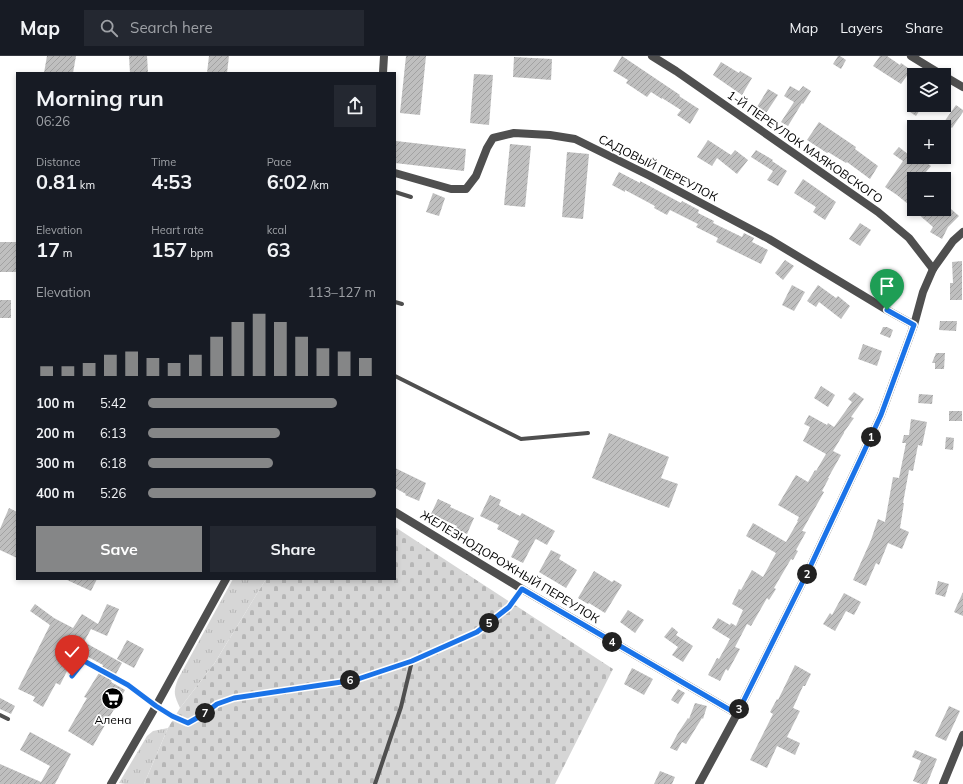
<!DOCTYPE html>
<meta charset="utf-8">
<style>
body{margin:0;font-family:Mulish,sans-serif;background:#242831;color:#f1f3f6;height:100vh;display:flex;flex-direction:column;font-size:15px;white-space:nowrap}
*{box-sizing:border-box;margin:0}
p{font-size:13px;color:#9ea1a6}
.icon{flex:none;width:22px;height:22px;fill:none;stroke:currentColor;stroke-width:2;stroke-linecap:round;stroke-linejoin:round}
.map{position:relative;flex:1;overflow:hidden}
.drawer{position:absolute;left:16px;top:16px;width:380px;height:508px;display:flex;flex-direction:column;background:#171b24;border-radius:0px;box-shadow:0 2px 6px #0003}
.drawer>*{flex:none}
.fabs{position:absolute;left:907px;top:12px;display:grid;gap:8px}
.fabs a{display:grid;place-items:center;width:44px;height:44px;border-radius:0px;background:#171b24;box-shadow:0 2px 6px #0003;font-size:20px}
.pin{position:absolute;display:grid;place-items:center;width:34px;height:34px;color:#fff;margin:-41px -17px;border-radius:50% 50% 50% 0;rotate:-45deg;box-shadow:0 0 4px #0007}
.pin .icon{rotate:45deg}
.km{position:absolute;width:20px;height:20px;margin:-10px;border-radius:50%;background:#222;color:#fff;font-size:11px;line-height:20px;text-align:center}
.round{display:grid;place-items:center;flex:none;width:42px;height:42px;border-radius:0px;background:#242831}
.headline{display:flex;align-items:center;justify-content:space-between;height:68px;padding:0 20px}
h1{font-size:22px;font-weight:700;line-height:30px}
.figures{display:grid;grid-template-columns:repeat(3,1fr);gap:6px;height:68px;padding:4px 20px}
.figures div{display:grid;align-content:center}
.figures b{font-size:20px;font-weight:700}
.figures small{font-size:11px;font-weight:400}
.figures p{font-size:11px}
.chart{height:112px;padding:8px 20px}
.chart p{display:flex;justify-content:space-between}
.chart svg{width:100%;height:72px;margin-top:4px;stroke:#858687;stroke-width:6}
.cta{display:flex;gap:8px;margin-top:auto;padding:8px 20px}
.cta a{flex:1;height:46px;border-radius:0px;background:#858687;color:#fff;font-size:16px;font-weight:700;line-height:46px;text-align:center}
.cta a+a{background:#242831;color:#f1f3f6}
ul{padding:0 20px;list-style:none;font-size:13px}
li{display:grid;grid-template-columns:64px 48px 1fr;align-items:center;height:30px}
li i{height:10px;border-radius:5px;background:#858687}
header{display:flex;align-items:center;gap:24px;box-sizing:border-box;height:56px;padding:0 20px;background:#171b24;border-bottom:1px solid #363941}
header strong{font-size:19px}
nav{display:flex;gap:22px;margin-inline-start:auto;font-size:14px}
.search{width:280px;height:36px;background:#242831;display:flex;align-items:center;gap:10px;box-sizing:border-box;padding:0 14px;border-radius:0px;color:#9ea1a6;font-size:15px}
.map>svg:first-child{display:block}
.grass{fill:url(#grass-tufts)}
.cemetery{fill:url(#cemetery-stones)}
.building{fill:url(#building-hatch)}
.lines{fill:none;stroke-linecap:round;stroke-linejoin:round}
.service{stroke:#4f4f4f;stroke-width:4}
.minor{stroke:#4f4f4f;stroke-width:8}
.tertiary{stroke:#4f4f4f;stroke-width:8}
.route-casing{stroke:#fff;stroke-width:8}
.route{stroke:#1a73e8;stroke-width:5}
.labels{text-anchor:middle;stroke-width:3.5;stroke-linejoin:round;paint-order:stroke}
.street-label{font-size:12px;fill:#000;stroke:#fff}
.poi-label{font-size:12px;fill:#000;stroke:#fff}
</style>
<header>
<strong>Map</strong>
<div class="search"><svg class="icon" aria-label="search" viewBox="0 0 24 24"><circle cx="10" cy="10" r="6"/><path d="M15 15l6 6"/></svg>Search here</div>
<nav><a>Map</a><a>Layers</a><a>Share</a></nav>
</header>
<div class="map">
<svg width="963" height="728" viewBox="0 0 963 728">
<defs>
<pattern id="grass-tufts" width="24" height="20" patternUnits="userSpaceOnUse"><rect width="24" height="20" fill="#d6d6d6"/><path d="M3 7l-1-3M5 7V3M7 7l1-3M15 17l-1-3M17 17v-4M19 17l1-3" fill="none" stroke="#b6b6b6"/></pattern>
<pattern id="cemetery-stones" width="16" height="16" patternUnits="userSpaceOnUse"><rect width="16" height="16" fill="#d6d6d6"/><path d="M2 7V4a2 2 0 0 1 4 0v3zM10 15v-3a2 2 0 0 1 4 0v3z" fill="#b6b6b6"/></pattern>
<pattern id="building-hatch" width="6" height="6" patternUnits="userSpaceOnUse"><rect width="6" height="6" fill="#bfbfbf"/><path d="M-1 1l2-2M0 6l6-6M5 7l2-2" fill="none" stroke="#a2a2a2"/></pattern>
</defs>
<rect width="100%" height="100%" fill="#fff"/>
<g class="grass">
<path d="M233 523H266L214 608 180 652C174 639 173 636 178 623Z"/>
<path d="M168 672 144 728H125L119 727 147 680 153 675Z"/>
</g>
<path class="cemetery" d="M395 471 613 613 555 728H144L168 672 180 652 214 608 266 523H395Z"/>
<g class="building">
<path d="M47 0H76L73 17H44Z"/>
<path d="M129 0H147L148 17H130Z"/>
<path d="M209 0H229L227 17H207Z"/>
<path d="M406 0H426L420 59 400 57Z"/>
<path d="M622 0 680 39 679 40 699 53 690 68 677 59 681 54 662 42V43L651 36 647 41 626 27 628 24 613 15Z"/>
<path d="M838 0H840L846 4 841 13 833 8Z"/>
<path d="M880 0H887L900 9 901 7 911 14 901 28 873 10Z"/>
<path d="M514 1 552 3 551 24 513 21Z"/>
<path d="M721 6 739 17 740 15 752 22 742 39 713 19Z"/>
<path d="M474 18 493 19 489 69 470 67Z"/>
<path d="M790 30 799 35 803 30 811 35 803 48 802 47 788 70 781 66 794 46 784 40Z"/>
<path d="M768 33 778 39 766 57 757 51Z"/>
<path d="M911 49H923L916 60 907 54Z"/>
<path d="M956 49 963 54V56L952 72 944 66Z"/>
<path d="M819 66 856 91 855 93 878 110 870 123 847 106 846 107 828 96 827 97 807 84Z"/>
<path d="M708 84 731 99 735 94 748 104 737 118 717 102 712 110 697 101Z"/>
<path d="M396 85 466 93 464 115 395 107Z"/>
<path d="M510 88 531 90 525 151 504 149Z"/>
<path d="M899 91 920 108 923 104 931 110 920 123H914V153L897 139 885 131 903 105 893 98Z"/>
<path d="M756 94 773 104 772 105 787 115 778 130 767 124 773 115 751 101Z"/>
<path d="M567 96 589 98 583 163 562 161Z"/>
<path d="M619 116 640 127V125L681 147 682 145 699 154 698 157 714 165 713 167 742 181 744 177 754 182 752 186 768 194 761 208 716 186 718 182 696 171 698 168 670 154 667 159 654 152 655 150 625 134V136L612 129Z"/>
<path d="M803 123 836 146 825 164 813 156 816 151 794 137Z"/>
<path d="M433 137 445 142 439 160 426 156Z"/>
<path d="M921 153H951L959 160 948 171 942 183 930 176 933 171 917 157Z"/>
<path d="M860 167 871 174 860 190 849 183Z"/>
<rect x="0" y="186" width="17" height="30"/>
<path d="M785 204 794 210 783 224 775 217Z"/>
<path d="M962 205V244H950V227H953L952 206Z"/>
<path d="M792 229 805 236 794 255 782 249Z"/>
<path d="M818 229 836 242 838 240 850 250 841 263 819 246 816 251 807 245Z"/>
<rect x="0" y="244" width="11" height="18"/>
<path d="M940 265H957L956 275 939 274Z"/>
<path d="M883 271H887L893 274 890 282 880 278Z"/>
<path d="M863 288 882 295 877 310 858 303Z"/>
<path d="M936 297H945L944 313H935V307H932Z"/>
<path d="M821 330 835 339 828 351 814 342Z"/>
<path d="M854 336 864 343 851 361 854 362 844 376V377L833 395 841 399 828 422H829L822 435 824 436 802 475 806 476 796 494 798 495 793 504 791 503 774 532 776 533 769 544 767 542 751 570 747 568 735 591 740 593 728 615 726 613 720 625 708 619 717 602 719 603 730 583 712 572 718 562 730 569 731 567 736 570 743 554 732 548 739 533 741 534 752 514 763 521 776 497 746 480 753 467 786 486 798 465H797L799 461 778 449 796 419 808 426 815 414 816 415 826 398 803 385 810 371 804 368 809 359 827 369 828 367 834 371 852 346 848 343Z"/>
<path d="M919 338 933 339 932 348 918 347Z"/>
<rect x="949" y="355" width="13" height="10"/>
<path d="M911 363 927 366 922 390 918 389 913 415 909 414 903 447H904L900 472 909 476 902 493 888 487 879 509 876 507 866 530 853 524 871 484 878 463 885 466 893 421 899 422 906 387H902L904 379H909Z"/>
<path d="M609 377 669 401 661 422 678 428 669 452 592 422Z"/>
<path d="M946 381 954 382 953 394 945 393Z"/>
<path d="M395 412 426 427 419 445 405 439 406 438 395 432Z"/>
<path d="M490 439 501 444 499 449 520 460 522 457 555 475 547 489 536 483 535 484 523 507 511 501 519 485 497 473 499 469 480 460Z"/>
<path d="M438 443 451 449 450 451 474 462 467 478 456 473 457 470 431 458Z"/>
<path d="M9 452 17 456V502L0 494V473Z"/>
<path d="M551 494 561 499 559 503 577 514 566 532 539 516Z"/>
<path d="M594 515 612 526 614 524 622 529 605 557 589 547 588 548 578 542Z"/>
<path d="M65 523H97L91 535Z"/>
<path d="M938 525 949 528 945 541 935 538Z"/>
<path d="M963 536V560L954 556Z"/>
<path d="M844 537 861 546 854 559 846 555 835 575 823 568 830 557 832 559Z"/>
<path d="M35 548 54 562 73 572 82 558 98 568 107 548 119 553 107 580 91 573 84 586 122 607 116 618 102 611 103 609 77 595 60 629 56 627 43 651 33 645 35 641 18 633 50 569 30 555Z"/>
<path d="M628 554 644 564 635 577 620 566Z"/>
<path d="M672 571 678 576 676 579 693 590 683 606 672 599 678 591 664 581Z"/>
<path d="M127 584 144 593 134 612 117 603Z"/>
<path d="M795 609 811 618 805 630H803L793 652 800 655 787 681 800 687 795 699 777 690 767 712 750 704 773 658 770 656 777 643 778 644Z"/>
<path d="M632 612 653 623 644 639 624 628Z"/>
<path d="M99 617 112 624 111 626 125 634 93 690 68 675 87 642 84 641Z"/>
<path d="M678 633 685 637 678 648 671 644Z"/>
<path d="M0 642 15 650 11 658 0 653Z"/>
<path d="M695 647 707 650 703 663 702 662 686 688 682 686 677 695 670 692 678 677 688 662 689 663Z"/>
<path d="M949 650 960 655 946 685 935 680Z"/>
<path d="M30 676 71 698 55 728H0V708L41 726 50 710 20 694Z"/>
<path d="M915 694 937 703 927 728H921L913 725 921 705 912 701Z"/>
<path d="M660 715 675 721 672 728H654Z"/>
</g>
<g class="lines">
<g class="service">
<path d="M395 136 411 141"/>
<path d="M395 246 402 248"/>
<path d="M395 320 521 383 588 377"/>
<path d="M72 620 84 605 128 629 156 650 172 660 188 667 204 658 217 648 234 642 355 623 412 605 477 576 509 551 522 533"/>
<path d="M0 659 8 663"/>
<path d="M375 728 401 651 412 605"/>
</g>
<g class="minor">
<path d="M652 0 676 15 878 156 909 182 933 213"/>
<path d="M911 0 942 19"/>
<path d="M944 20 963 31"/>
<path d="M395 117 451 133H466L476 120 487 92 493 82 514 77 550 79 575 83 650 120 769 183 887 254 914 269"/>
<path d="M395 456 522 533 737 658"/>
<path d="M943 728 963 679"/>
</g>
<g class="tertiary">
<path d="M383 17 384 0"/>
<path d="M111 728 156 650 226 523"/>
<path d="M699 728 737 658 811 509 881 359 914 269 923 236 933 213 953 185 963 176"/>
</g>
</g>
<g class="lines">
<defs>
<path id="route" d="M72 620 84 605 128 629 156 650 172 660 188 667 204 658 217 648 234 642 355 624 412 605 477 576 509 551 522 533 737 658 811 509 881 359 914 269 887 254"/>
</defs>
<use href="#route" class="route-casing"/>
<use href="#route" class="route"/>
</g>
<defs>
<symbol id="supermarket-disc" viewBox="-11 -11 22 22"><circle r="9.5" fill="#000" stroke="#fff"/><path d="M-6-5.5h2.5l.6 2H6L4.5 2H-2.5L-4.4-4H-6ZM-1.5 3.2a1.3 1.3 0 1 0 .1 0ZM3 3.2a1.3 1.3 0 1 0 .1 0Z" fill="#fff"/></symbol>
</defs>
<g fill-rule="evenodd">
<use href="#supermarket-disc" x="100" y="630" width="25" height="25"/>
</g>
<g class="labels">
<g class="street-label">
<text transform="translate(805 91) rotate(35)" y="4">1-Й ПЕРЕУЛОК МАЯКОВСКОГО</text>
<text transform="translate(658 112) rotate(27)" y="4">САДОВЫЙ ПЕРЕУЛОК</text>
<text transform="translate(510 511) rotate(31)" y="4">ЖЕЛЕЗНОДОРОЖНЫЙ ПЕРЕУЛОК</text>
</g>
<g class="poi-label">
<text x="113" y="668">Алена</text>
</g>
</g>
</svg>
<div class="fabs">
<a><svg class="icon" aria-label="layers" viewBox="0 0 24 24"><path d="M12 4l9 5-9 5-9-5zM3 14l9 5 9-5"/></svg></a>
<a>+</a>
<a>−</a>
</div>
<div class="pin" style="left:887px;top:254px;background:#1e9e55"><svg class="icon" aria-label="arrive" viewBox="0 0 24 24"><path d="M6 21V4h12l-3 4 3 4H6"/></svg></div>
<div class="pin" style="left:72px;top:620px;background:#d93025"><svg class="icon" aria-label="check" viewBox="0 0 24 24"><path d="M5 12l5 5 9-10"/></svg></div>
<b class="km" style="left:871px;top:381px">1</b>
<b class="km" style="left:807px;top:518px">2</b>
<b class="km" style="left:739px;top:653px">3</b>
<b class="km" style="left:612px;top:586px">4</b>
<b class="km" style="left:489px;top:567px">5</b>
<b class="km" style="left:350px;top:624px">6</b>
<b class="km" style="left:205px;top:657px">7</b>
<section class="drawer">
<div class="headline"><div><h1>Morning run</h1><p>06:26</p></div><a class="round"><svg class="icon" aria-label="share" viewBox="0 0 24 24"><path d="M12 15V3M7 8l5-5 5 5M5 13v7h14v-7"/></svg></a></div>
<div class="figures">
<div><p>Distance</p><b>0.81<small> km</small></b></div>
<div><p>Time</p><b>4:53</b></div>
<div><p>Pace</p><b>6:02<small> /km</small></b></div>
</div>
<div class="figures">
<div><p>Elevation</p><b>17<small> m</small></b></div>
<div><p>Heart rate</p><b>157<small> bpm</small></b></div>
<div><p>kcal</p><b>63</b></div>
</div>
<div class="chart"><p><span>Elevation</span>113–127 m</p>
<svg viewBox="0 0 160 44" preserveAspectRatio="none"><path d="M5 44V38M15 44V38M25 44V36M35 44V31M45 44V29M55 44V33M65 44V36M75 44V31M85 44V20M95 44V11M105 44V6M115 44V11M125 44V20M135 44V27M145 44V29M155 44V33"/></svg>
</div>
<ul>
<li><b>100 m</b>5:42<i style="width:83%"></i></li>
<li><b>200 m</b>6:13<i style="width:58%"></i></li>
<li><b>300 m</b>6:18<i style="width:55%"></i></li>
<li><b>400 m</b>5:26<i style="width:100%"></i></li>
</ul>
<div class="cta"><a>Save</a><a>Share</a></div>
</section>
</div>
